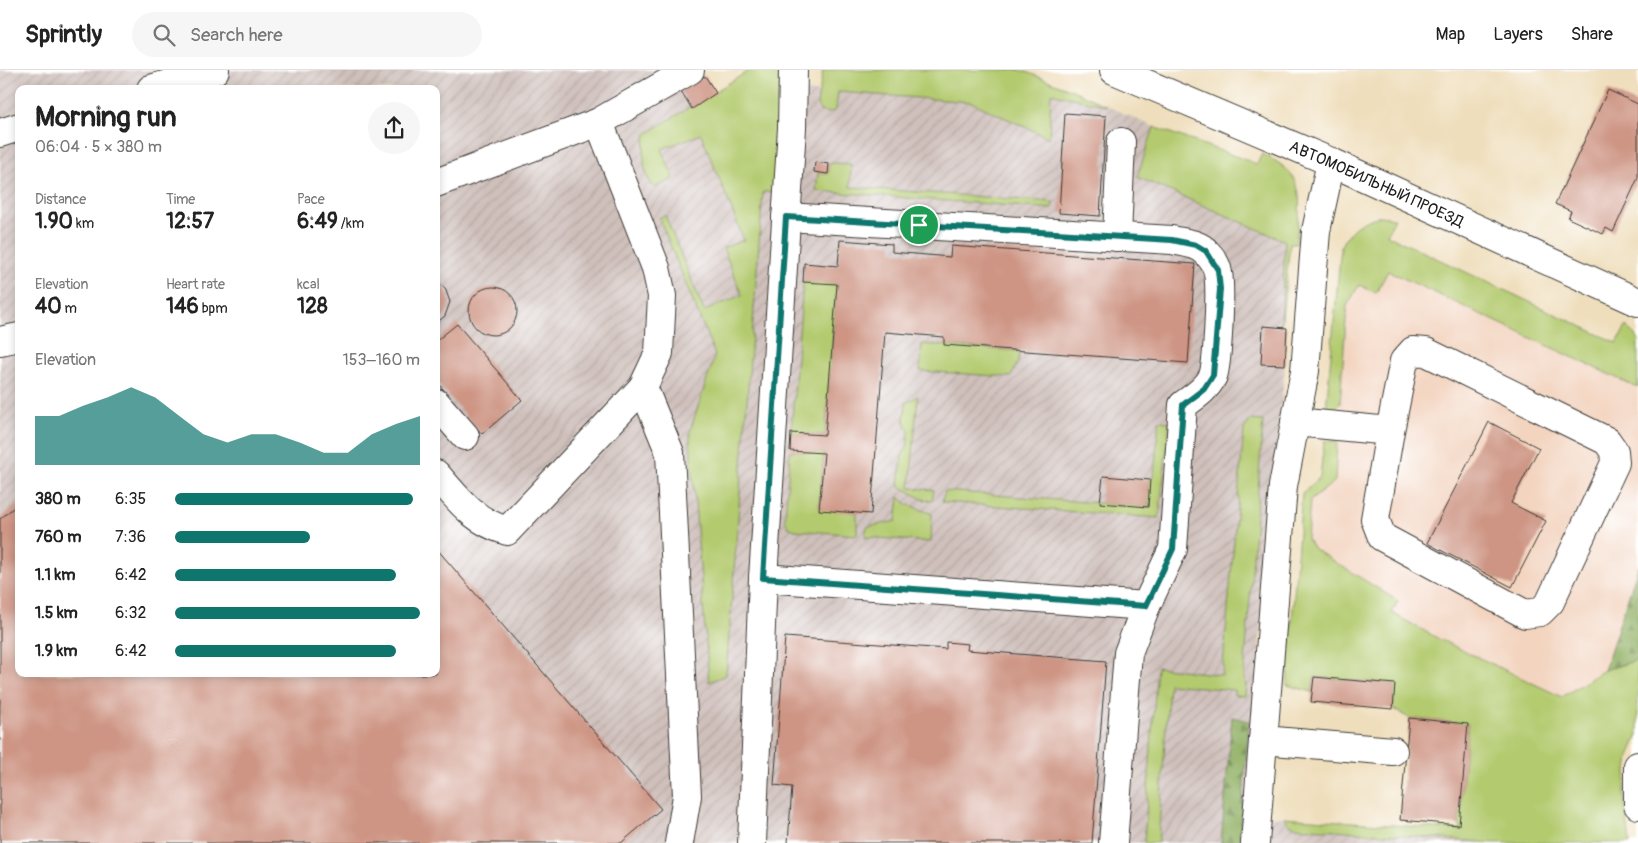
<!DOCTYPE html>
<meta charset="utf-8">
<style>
body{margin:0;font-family:Pangolin,sans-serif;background:#f6f6f6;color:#222;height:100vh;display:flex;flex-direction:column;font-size:19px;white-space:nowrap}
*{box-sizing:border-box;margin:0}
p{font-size:16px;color:#767676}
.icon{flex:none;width:28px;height:28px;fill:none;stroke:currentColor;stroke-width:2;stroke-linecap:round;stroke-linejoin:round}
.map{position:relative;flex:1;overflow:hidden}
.sheet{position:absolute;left:15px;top:15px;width:425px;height:592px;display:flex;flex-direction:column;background:#fff;border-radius:10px;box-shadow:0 2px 8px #0003}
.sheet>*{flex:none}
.pin{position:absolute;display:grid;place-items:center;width:42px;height:42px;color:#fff;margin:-21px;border:2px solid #fff;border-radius:50%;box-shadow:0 1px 5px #0007}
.round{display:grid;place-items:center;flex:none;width:52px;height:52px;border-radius:26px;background:#f6f6f6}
.head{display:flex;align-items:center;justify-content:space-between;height:85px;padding:0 20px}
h1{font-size:28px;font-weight:700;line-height:38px}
.metrics{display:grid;grid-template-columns:repeat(3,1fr);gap:8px;height:85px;padding:5px 20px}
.metrics div{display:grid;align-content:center}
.metrics b{font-size:21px;font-weight:700}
.metrics small{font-size:14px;font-weight:400}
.metrics p{font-size:14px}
.chart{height:140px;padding:10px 20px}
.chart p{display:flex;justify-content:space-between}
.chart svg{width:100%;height:90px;margin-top:5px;fill:#0f766e;opacity:.7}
ul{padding:0 20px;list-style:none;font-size:16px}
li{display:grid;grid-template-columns:80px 60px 1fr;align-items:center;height:38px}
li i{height:12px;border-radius:6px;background:#0f766e}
header{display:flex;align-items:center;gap:30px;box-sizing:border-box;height:70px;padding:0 25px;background:#fff;border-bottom:1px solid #e0e0e0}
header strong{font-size:24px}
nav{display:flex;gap:28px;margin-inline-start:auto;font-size:18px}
.search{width:350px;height:45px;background:#f6f6f6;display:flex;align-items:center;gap:12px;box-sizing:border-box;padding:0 18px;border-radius:28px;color:#767676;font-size:19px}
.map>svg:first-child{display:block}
.built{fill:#f3d4bf}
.industrial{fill:url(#industrial-furrows);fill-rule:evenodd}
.grass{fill:#b3ca6e;stroke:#687345}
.forest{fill:url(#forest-firs);stroke:#55653e}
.building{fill:#ce9584}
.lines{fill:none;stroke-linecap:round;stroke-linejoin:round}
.minor-casing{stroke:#3c3934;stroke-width:30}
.minor{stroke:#fff;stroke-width:28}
.route-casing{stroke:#fff;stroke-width:10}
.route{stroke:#0f766e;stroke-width:6}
.labels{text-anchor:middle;stroke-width:4;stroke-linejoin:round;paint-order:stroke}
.street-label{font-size:16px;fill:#1c1c1c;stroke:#fff}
</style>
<header>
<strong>Sprintly</strong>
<div class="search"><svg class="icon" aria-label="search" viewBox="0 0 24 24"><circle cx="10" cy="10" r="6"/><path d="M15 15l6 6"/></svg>Search here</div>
<nav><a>Map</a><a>Layers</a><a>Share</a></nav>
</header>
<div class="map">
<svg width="1638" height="773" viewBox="0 0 1638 773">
<defs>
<pattern id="industrial-furrows" width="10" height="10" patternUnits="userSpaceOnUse" patternTransform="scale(1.25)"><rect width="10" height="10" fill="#cfc0bb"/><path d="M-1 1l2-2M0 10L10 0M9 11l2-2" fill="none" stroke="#b1a4a0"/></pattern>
<pattern id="forest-firs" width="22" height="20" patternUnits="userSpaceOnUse" patternTransform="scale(1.25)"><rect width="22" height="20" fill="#8eae61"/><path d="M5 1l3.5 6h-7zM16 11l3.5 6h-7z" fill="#738d4f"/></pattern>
</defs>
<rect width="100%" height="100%" fill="#fff"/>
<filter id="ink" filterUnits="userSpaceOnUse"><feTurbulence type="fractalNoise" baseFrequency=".02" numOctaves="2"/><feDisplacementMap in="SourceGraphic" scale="10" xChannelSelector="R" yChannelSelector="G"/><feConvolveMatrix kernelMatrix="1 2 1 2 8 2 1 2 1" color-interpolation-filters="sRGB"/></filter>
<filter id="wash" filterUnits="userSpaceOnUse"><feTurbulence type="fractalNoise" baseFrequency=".0096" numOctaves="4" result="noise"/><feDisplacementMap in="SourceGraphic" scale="20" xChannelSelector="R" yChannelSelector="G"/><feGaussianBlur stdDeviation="1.12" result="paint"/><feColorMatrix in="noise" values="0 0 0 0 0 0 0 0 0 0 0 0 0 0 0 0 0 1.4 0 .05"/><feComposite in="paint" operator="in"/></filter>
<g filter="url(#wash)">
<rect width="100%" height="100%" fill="#efdebc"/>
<path class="built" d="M1341 176 1638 310V497L1604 600 1562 627 1439 569 1392 542 1398 531 1314 479 1307 469 1310 431 1320 407Z"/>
<path class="industrial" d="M0 0H671L685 19 705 6 716 23 769 39 779 22H837L971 32 1049 67 1051 23 1107 36 1154 57 1137 107 1285 171 1281 257 1287 258 1285 295 1244 744 1462 761 1533 773H0ZM19 19H436V604H19Z"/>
<g class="grass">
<path d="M750 0H781L777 122H763L726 605 709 612 690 369V361L715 285 659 148 665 145 704 241 742 225 723 178 744 170 701 64 662 79 674 109 654 118C641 101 643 84 646 64Z"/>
<path d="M823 0H1021L1070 19 1107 36 1051 23 1049 68 971 32 838 22 836 40 828 43 820 41 817 34Z"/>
<path d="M1154 57 1257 94 1262 84C1309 105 1300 129 1296 173H1290L1281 257 1285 171 1137 107Z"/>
<path d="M835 93 851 94 850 117 1053 132 1052 139 816 121 818 103 828 104 829 94Z"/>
<path d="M1380 146 1395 148 1387 165 1617 273 1626 256 1638 268V318L1388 201 1376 223 1359 215 1347 236 1340 334 1333 340 1326 339 1341 176C1349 158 1362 151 1380 146Z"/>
<path d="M803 212 837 214 825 365 791 363Z"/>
<path d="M922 274 1019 281V290L1011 307 920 301Z"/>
<path d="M918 326 910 418 934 420 932 431 922 429 899 416 902 385 907 378 909 361 904 350 906 333Z"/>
<path d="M1251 350 1263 351 1244 607 1246 614 1245 626 1234 625V620L1169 614 1158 773H1144L1157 597 1222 605 1244 359Z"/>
<path d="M1159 351 1170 352 1159 448 942 432 945 421 1148 437 1150 410 1154 405Z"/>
<path d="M1324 371H1337L1335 411 1310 431 1307 469 1314 479 1398 531 1392 543 1439 569 1562 627 1604 600 1638 590V665L1629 686 1624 724 1630 773H1492L1298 757 1289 754 1284 747 1462 760 1459 755 1468 654 1409 648 1393 639 1395 614 1314 607 1312 622 1287 615 1302 424 1320 407Z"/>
<path d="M790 381 824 383 819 437 857 443V465L795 460 788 457 785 449Z"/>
<path d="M899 427 907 434 932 444 931 472 865 467 867 457 896 451Z"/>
</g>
<g class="forest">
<path d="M1638 497V590L1604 600Z"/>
<path d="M1232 647 1249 651 1239 773H1221Z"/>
</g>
<g id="blocks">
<g class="building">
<path d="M705 6 716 23 692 39 681 21Z"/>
<path d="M1608 20 1638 34V108L1613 162 1606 158 1603 164 1568 148 1571 141 1555 134Z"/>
<path d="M1065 43 1106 46 1100 146 1059 143Z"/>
<path d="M815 92 829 94 828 104 814 102Z"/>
<path d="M840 170 892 174V182L950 187 951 176 1195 194 1188 293 944 275V267L885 262 871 444 819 440 824 383 790 381 791 363 825 365 837 214 803 212 804 193 838 196Z"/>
<path d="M436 211 445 218 450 232 445 246 436 253Z"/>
<circle cx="493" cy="241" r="24"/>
<path d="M457 254 522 330 482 364 436 311V271Z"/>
<path d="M1263 256 1287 258 1285 295 1261 294Z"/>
<path d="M1489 352 1539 378 1511 433 1546 451 1512 517 1427 473Z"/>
<path d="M1103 406 1150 410 1148 437 1100 433Z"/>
<path d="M19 433V604H436V478L661 739 621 773H0V449Z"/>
<path d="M785 567 946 579V572L968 574 967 580 1106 591 1092 773H788L792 717 774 715Z"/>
<path d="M1314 607 1395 614 1393 639 1311 632Z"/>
<path d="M1409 648 1468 654 1459 755 1400 750Z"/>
</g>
</g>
</g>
<g filter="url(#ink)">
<use href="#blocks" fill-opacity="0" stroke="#3c3934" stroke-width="1"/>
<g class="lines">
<defs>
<g id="minor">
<path id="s1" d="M1114 0 1331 92 1638 232"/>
<path d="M151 19 215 0"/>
<path d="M599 52 656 198 662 226 659 283 643 317 670 383 687 726 679 773"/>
<path d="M0 63 19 57"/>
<path d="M436 113 599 52 690 0"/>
<path d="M786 147 1172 170C1184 173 1199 173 1207 183 1212 188 1217 196 1218 203 1221 218 1218 292 1213 306 1207 319 1194 327 1183 335L1173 479 1146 536 1128 583 1113 773"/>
<path d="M1117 167 1121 72"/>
<path d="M0 271 19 267"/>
<path d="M436 333 465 366"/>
<path d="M1295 352 1390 361 1404 291 1413 281 1426 282 1607 371 1614 381 1615 393 1550 532 1540 542 1525 544 1382 467 1375 449 1390 361"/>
<path d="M436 404C460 431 472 450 507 461L643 317"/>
<path d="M763 508 1146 536"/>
<path d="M1263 670 1393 681"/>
<path d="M1638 696V735"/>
<path d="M752 773 763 508 792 58 793 0"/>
<path d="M1255 773 1283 416 1305 301 1316 161 1331 92"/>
</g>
</defs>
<use href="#minor" class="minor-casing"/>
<use href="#minor" class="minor"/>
</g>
</g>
<g class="lines" filter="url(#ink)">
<defs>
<path id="route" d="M786 147 1172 170 1196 175 1206 181 1218 200 1220 219 1213 305 1204 319 1183 335 1173 479 1146 536 763 508Z"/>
</defs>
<use href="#route" class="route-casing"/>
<use href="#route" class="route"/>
</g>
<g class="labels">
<g class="street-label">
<text dy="6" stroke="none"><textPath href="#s1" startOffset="286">АВТОМОБИЛЬНЫЙ ПРОЕЗД</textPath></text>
</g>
</g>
</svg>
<div class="pin" style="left:919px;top:155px;background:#1e9e55"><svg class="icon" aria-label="arrive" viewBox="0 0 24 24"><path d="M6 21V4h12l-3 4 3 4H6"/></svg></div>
<section class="sheet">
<div class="head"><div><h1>Morning run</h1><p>06:04 · 5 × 380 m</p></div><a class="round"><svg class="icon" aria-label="share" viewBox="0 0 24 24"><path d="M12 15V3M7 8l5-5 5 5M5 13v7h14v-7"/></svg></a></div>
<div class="metrics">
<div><p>Distance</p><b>1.90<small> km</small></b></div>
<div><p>Time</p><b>12:57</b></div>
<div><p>Pace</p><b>6:49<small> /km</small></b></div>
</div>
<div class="metrics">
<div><p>Elevation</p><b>40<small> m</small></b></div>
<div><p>Heart rate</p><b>146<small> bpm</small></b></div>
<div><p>kcal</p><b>128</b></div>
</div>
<div class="chart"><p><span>Elevation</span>153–160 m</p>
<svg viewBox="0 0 160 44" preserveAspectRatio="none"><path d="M0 44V20L10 20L20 15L30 11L40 6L50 11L60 20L70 29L80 33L90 29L100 29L110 33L120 38L130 38L140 29L150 24L160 20V44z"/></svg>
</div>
<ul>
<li><b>380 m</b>6:35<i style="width:97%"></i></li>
<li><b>760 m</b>7:36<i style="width:55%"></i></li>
<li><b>1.1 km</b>6:42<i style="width:90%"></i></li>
<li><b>1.5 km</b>6:32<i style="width:100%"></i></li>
<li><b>1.9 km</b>6:42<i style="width:90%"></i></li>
</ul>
</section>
</div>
